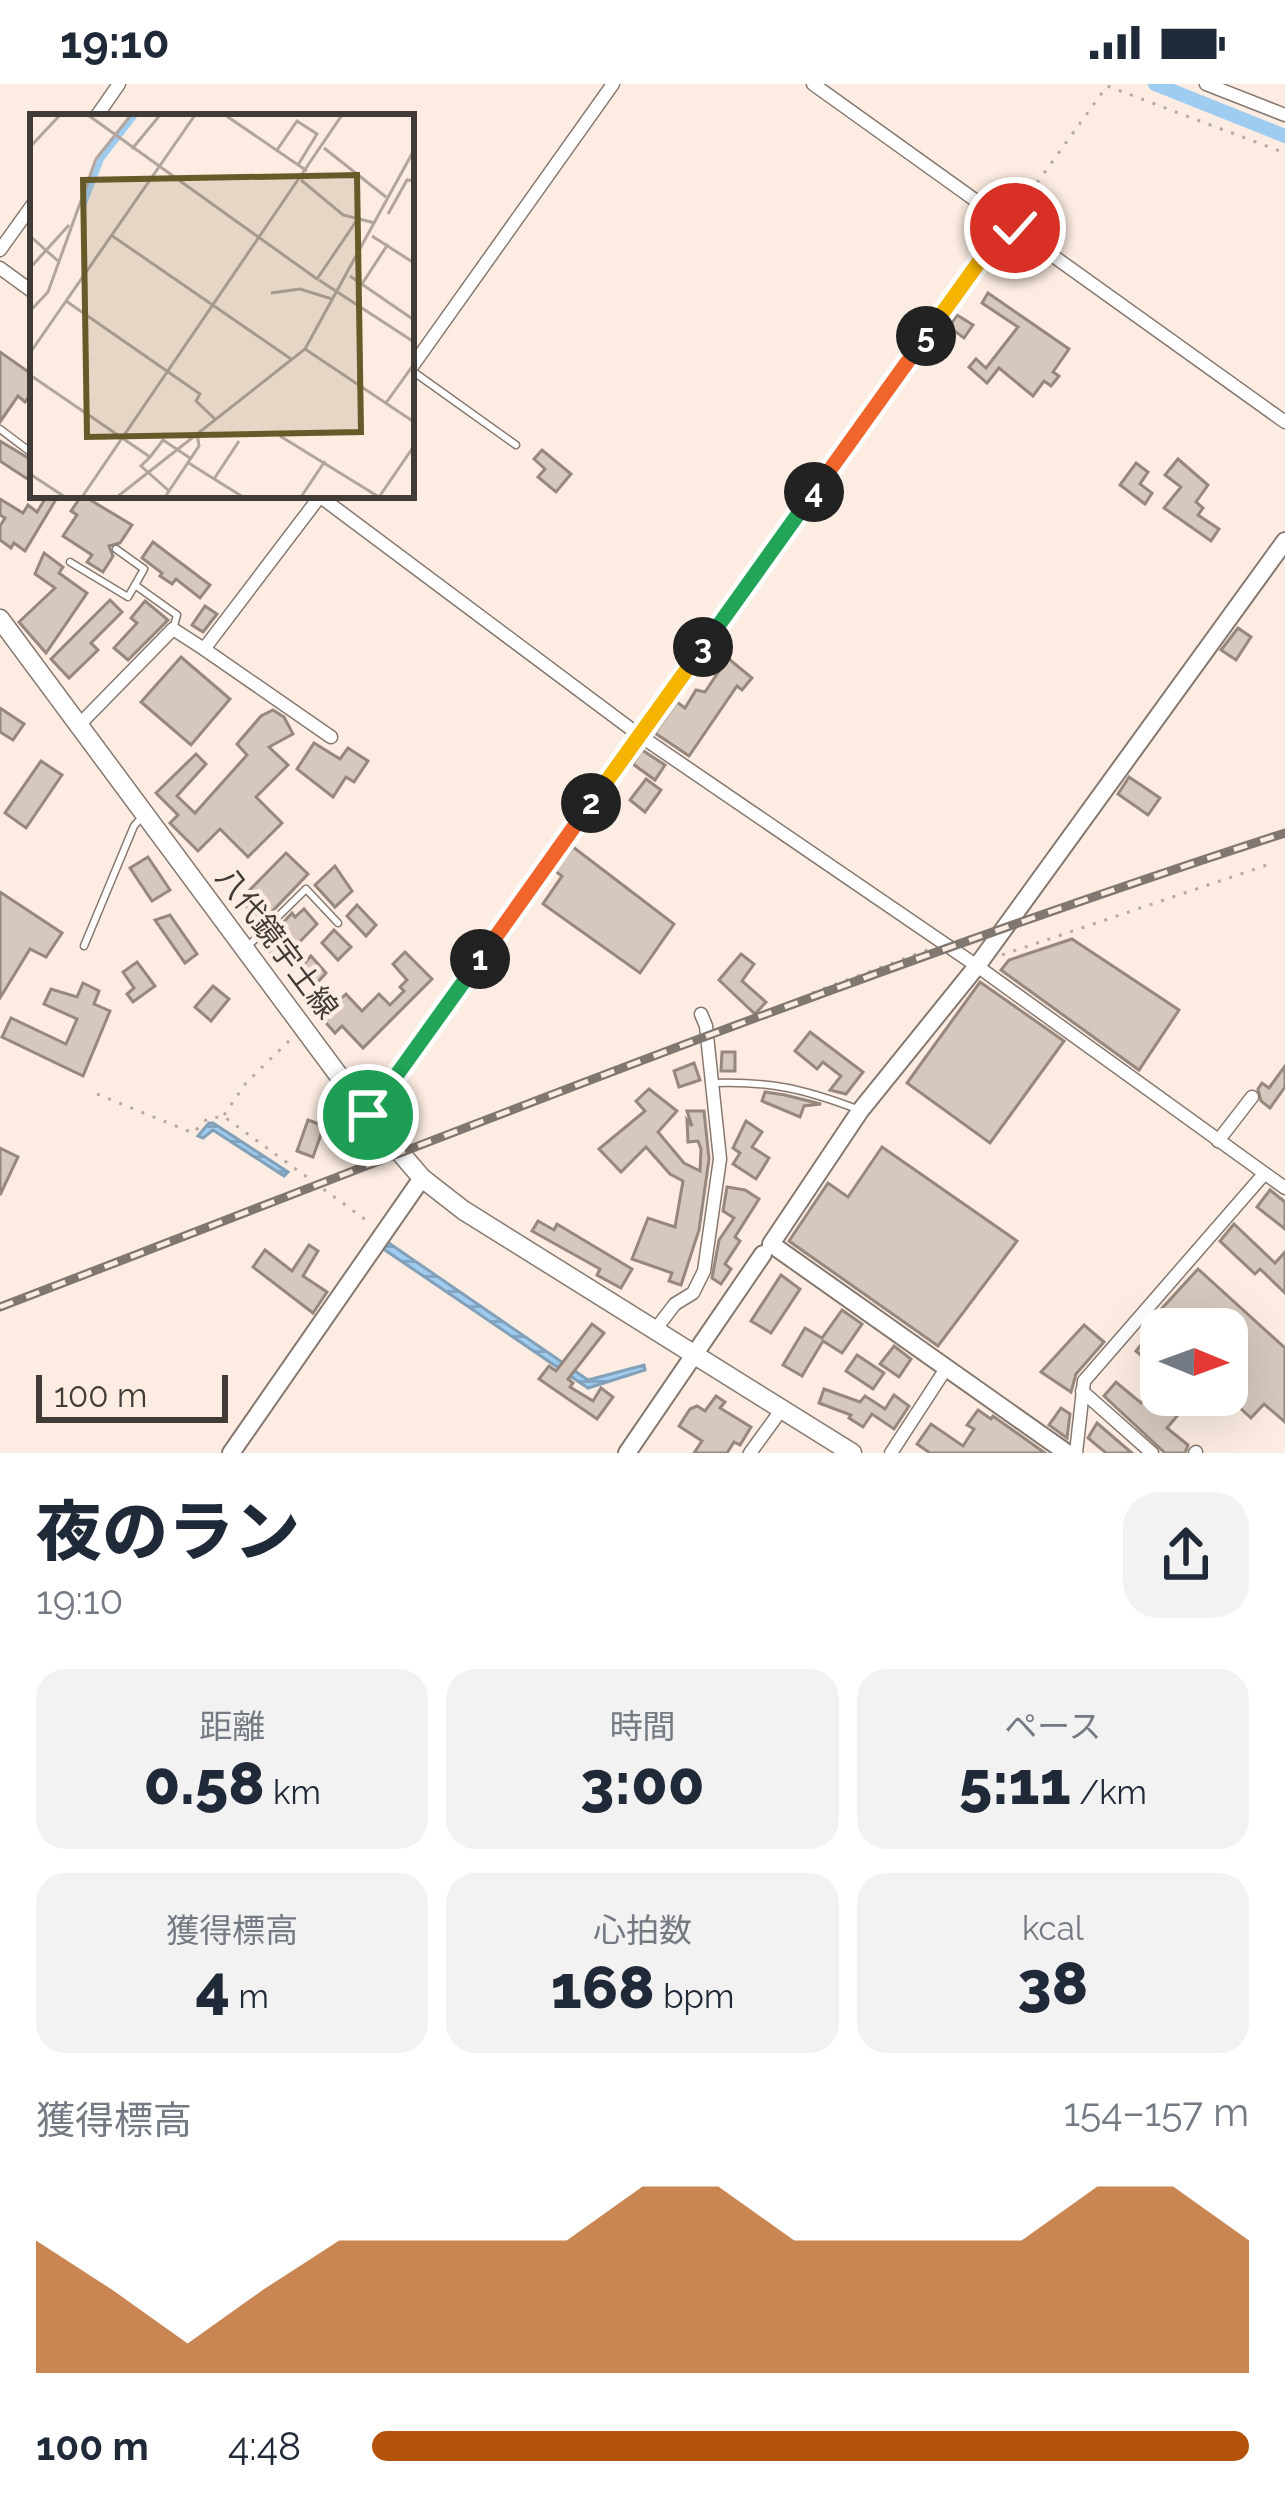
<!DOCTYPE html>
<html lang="ja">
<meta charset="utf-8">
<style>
body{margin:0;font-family:Raleway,"Noto Sans JP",sans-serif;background:#f2f2f3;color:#1f2937;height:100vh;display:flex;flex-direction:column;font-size:45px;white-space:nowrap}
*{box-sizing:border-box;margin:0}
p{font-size:39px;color:#747a83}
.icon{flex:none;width:66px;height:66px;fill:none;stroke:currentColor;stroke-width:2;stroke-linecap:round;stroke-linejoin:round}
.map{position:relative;height:1369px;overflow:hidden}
.panel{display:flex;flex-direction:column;background:#fff;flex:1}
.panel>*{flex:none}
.needle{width:78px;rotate:91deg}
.tools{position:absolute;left:1140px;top:1224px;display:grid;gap:24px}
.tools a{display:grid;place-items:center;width:108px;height:108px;border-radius:24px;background:#fff;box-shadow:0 12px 48px #0002;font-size:60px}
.scale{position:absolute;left:36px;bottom:30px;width:192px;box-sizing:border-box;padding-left:12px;border:6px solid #413b37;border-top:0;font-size:33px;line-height:42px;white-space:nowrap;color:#413b37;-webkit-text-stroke:9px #fcece2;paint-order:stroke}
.pin{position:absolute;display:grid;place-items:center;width:102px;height:102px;color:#fff;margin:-51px;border:6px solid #fff;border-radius:50%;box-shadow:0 3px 12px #0007}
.km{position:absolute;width:60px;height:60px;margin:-30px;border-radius:50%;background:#222;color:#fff;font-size:33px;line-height:60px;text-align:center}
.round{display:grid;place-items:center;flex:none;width:126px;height:126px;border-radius:36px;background:#f2f2f3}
.headline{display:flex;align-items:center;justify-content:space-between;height:204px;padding:0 36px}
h1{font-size:66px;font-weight:800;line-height:90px}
.figures{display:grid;grid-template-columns:repeat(3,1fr);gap:18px;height:204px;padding:12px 36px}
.figures div{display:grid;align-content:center;border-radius:30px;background:#f2f2f3;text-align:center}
.figures b{font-size:60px;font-weight:800}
.figures small{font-size:33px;font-weight:400}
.figures p{font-size:33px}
.chart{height:336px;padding:24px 36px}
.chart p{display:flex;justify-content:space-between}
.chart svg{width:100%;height:216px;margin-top:12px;fill:#b45309;opacity:.7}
ul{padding:0 36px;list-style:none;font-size:39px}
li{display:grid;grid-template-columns:192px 144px 1fr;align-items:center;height:90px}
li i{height:30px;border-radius:15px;background:#b45309}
.status{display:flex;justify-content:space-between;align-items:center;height:84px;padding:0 60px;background:#fff;direction:ltr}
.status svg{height:33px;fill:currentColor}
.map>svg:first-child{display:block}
.water{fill:url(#water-rules);stroke:#82a0b8;stroke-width:3}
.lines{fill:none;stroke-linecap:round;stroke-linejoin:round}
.canal{stroke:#9ecbf0;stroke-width:14}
.building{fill:#d7c8be;stroke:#97887f;stroke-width:3}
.lane-casing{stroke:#87786f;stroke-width:9}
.street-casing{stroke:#87786f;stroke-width:15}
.secondary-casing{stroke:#87786f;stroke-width:20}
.primary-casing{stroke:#87786f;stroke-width:21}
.path{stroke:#b6aaa2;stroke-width:3;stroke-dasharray:3 9;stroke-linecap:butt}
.lane{stroke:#fff;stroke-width:6}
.street{stroke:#fff;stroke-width:12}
.secondary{stroke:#fff;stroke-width:16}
.primary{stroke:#fff;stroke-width:18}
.rail-casing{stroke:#807771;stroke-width:9}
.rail{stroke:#fcece2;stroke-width:4.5;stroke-dasharray:14;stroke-linecap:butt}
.split-1-casing{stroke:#fff;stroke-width:24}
.split-2-casing{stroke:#fff;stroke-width:24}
.split-3-casing{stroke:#fff;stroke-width:24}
.split-4-casing{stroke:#fff;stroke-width:24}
.split-5-casing{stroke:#fff;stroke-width:24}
.split-6-casing{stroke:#fff;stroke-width:24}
.split-1{stroke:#22a559;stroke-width:15}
.split-2{stroke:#f0652b;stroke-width:15}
.split-3{stroke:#f5b400;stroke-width:15}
.split-4{stroke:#22a559;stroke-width:15}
.split-5{stroke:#f0652b;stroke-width:15}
.split-6{stroke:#f5b400;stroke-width:15}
.labels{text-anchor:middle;stroke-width:9;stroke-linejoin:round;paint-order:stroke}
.street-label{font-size:30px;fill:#413b37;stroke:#fcece2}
.inset-river{fill:none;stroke:#9ecbf0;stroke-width:6}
.inset-road{fill:none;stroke:#b1a59e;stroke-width:3}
.view{fill:#665b28;fill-opacity:0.15;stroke:#665b28;stroke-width:6}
.inset-edge{fill:none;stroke:#413b37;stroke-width:6}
</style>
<div class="status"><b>19:10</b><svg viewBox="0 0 49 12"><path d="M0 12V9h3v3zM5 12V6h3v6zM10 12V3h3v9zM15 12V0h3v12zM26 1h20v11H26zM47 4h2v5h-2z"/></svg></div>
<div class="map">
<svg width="1285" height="1369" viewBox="0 0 1285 1369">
<defs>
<pattern id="water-rules" width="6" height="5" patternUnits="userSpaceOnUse" patternTransform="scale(3)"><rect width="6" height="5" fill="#9ecbf0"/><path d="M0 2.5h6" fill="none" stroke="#82a6c3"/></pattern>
</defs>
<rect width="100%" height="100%" fill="#fcece2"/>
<g class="water">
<path d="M209 1039H213L288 1088 284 1092 213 1046 203 1054 198 1052Z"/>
<path d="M383 1155 588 1296 644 1281 645 1286 588 1304 379 1162Z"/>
</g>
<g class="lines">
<path class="canal" d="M1155 0 1285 52"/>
</g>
<g class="building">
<path d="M988 209 1069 265 1053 288 1059 292 1051 302 1044 297 1033 312 999 284 987 299 969 283 976 275 986 284 1018 243 982 219Z"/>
<path d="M957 231 973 241 964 254 949 243Z"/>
<path d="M0 268 27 287 33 278V307L25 318 18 312 0 338Z"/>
<path d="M0 357 33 377 29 396 0 377Z"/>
<path d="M542 366 571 390 556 408 538 393 545 385 534 375Z"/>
<path d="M1178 375 1208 401 1196 418 1203 424 1198 431 1219 445 1211 457 1164 424 1181 403 1165 391Z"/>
<path d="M1136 379 1148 388 1140 400 1152 409 1145 420 1120 401Z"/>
<path d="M82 411 132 441 120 459 109 462 113 472 103 488 87 478 92 471 63 452 77 431 71 427Z"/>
<path d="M47 412 55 417 25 467 14 459 11 464 0 456V442L5 434 0 431V415L23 429 28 421 37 428Z"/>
<path d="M153 458 210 501 200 514 176 495 172 500 160 492 162 489 142 474Z"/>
<path d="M44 469 63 483 59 489 87 509 46 569 19 538 55 504 35 490Z"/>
<path d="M110 516 122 528 91 559 98 566 69 594 51 575Z"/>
<path d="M145 517 168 536 128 576 114 564 137 539 131 534Z"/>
<path d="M205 522 217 530 203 548 192 541Z"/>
<path d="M1238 544 1251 553 1236 576 1221 566Z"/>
<path d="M724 571 752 594 742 606 737 602 689 672 655 649 677 618 685 624 696 606 705 608 719 587 714 583Z"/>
<path d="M181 573 230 615 191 661 141 618Z"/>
<path d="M0 624 24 640 13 656 0 648Z"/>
<path d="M273 626 284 633 293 650 269 663 288 681 256 713 282 739 248 773 220 745 198 767 170 739 178 731 156 709 196 670 206 680 177 712 195 729 247 671 237 660 261 632Z"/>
<path d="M314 659 340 675 348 664 368 677 354 698 346 693 333 713 297 685Z"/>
<path d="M642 666 665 681 655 696 633 680Z"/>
<path d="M41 677 62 691 26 744 5 729Z"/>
<path d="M1129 693 1160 714 1148 731 1118 710Z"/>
<path d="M646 695 661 706 645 728 630 716Z"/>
<path d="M573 763 674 840 640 889 543 820 562 792 555 787Z"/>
<path d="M286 769 308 790 262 838 240 816Z"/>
<path d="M148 773 170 806 152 817 130 784Z"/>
<path d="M335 782 352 807 335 823 315 801Z"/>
<path d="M0 808 62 849 46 873 30 865 0 914Z"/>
<path d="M357 821 376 841 366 852 347 832Z"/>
<path d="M304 825 317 840 280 878 263 860 292 829 295 833Z"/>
<path d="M170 831 197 870 185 879 155 836Z"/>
<path d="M334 846 351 863 338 876 322 859Z"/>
<path d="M1072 855 1179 926 1139 986 1001 886 1009 876Z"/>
<path d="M405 868 432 895 363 964 342 942 335 949 321 933 346 910 362 927 379 910 390 921 404 907 400 903 407 896 393 880Z"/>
<path d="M741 870 754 880 742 897 766 918 755 930 719 896Z"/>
<path d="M311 872 326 889 317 899 300 884Z"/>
<path d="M137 878 155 902 133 918 127 910 134 904 123 888Z"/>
<path d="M980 898 1064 957 990 1059 907 999Z"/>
<path d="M83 899 99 907 94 920 110 927 83 992 2 953 11 934 66 960 77 935 44 920 51 905 77 913Z"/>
<path d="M213 902 229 915 211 937 195 923Z"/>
<path d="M810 948 863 988 846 1010 830 1006 841 992 823 978 817 985 795 967Z"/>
<path d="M722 968H735V987H721Z"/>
<path d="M694 979 700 996 679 1003 674 987Z"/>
<path d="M1285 982V1003L1270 1024 1261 1017 1258 1005 1262 999 1269 1004Z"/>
<path d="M649 1005 677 1027 658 1048 684 1079 700 1087 701 1065 698 1057 688 1058 687 1036 692 1042 687 1027H704L709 1075 699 1146 681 1201 669 1197 672 1189 632 1175 648 1134 675 1143 683 1097 670 1090 646 1063 621 1088 599 1065 645 1027 636 1017Z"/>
<path d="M765 1008 785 1011 821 1020 804 1022 800 1033 762 1017Z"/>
<path d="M336 1028 347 1033 372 1078 327 1039Z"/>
<path d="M308 1036 324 1042 313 1073 297 1067Z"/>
<path d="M746 1037 762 1048 752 1063 769 1074 756 1095 733 1080 740 1069 733 1064Z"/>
<path d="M882 1063 1017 1157 938 1262 789 1157 828 1099 848 1113Z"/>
<path d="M0 1064 18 1073 0 1111Z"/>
<path d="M727 1103 745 1106 759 1115 735 1153 740 1157 725 1180 731 1185 721 1200 712 1194 719 1156 734 1134 723 1127Z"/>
<path d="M1270 1106 1285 1118V1145L1257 1123Z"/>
<path d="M538 1137 554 1146 557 1140 632 1185 621 1204 597 1191 600 1185 532 1147Z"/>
<path d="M1234 1140 1275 1179 1285 1168V1209L1260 1185 1255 1190 1220 1157Z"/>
<path d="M309 1161 318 1167 303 1192 327 1208 313 1229 253 1183 265 1166 292 1187Z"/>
<path d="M1198 1185 1285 1264V1338L1264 1320 1251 1334 1227 1312V1245H1155L1161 1238 1155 1232Z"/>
<path d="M781 1191 800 1205 771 1249 751 1237Z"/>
<path d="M842 1226 862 1240 842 1269 823 1257 802 1292 783 1281 805 1244 822 1254Z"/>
<path d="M592 1240 604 1249 568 1295 573 1299 570 1303 593 1317 601 1304 613 1313 597 1335 539 1295 549 1282 556 1287Z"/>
<path d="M1084 1241 1104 1258 1076 1290 1071 1308 1041 1288Z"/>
<path d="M1149 1251 1161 1261V1289L1136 1267Z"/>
<path d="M894 1262 911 1275 899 1293 880 1280Z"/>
<path d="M857 1271 884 1289 873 1305 846 1287Z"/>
<path d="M1161 1295V1311H1179L1188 1319 1167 1344 1188 1361 1185 1369H1165L1104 1312 1116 1298 1141 1319Z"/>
<path d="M824 1305 860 1318 865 1312 885 1325 894 1311 909 1322 894 1345 872 1330 863 1343 849 1334 851 1331 819 1319Z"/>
<path d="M716 1312 725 1318 720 1324 751 1343 740 1361 734 1358 727 1369H694L702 1357 679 1342 690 1325 697 1322 705 1327Z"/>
<path d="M1061 1324 1070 1330 1067 1354 1049 1341Z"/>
<path d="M978 1326 991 1335 993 1332 1045 1369H930L917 1360 931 1340 963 1362 974 1345 967 1341Z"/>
<path d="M1097 1339 1112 1352 1132 1369H1106L1088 1354Z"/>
</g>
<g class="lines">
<defs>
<g id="lane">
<path d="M411 286 516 361"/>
<path d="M0 345 33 370"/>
<path d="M116 465 144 485 135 501"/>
<path d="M70 478 128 513 135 501 177 531 173 545"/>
<path d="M84 862 134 742 142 733"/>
<path d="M247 863 306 805 338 839"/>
<path d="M713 999C770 997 804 1005 857 1025"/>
</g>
<g id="street">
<path d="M813 0 1285 338"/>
<path d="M1206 0 1285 31"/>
<path d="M96 33 119 0"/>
<path d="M0 166 33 120"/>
<path d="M0 184 33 208"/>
<path d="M411 284 613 0"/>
<path d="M318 411 639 651 977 882 1285 1104"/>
<path d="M204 565 331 653"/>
<path d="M78 642 173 545 204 565 321 411"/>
<path d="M368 1031 1007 139"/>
<path d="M1218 1057 1252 1013"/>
<path d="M655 1246 675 1220 693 1209 704 1187 720 1075 706 942 701 930"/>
<path d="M1082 1307 1152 1369"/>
<path d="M750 1369 782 1325"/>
<path d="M891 1369 947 1283"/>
<path d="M1076 1369 1084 1297 1264 1090"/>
<path d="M1195 1369 1196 1368"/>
</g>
<g id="secondary">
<path d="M231 1369 422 1094"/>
<path d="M627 1369 763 1170"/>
<path d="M1067 1369 771 1160 860 1027 977 882 1285 457"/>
</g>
<path id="primary" d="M0 535 368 1031 422 1094 463 1126 852 1369"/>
</defs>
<use href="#lane" class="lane-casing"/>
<use href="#street" class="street-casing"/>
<use href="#secondary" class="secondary-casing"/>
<use href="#primary" class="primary-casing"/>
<g class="path">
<path d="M1016 128 1107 2 1285 69"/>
<path d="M1002 871 1267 781"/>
<path d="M812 909 930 865"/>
<path d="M97 1010 193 1049 207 1035 223 1032 370 1139"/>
<path d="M224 1031 246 999 293 953"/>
</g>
<use href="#lane" class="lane"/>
<use href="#street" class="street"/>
<use href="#secondary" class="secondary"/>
<use href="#primary" class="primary"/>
<defs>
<path id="rail" d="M0 1223C426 1060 851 889 1285 749"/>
</defs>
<use href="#rail" class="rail-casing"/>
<use href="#rail" class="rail"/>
</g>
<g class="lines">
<defs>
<path id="split-1" d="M368 1031 480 875"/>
<path id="split-2" d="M480 875 591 719"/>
<path id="split-3" d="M591 719 703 563"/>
<path id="split-4" d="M703 563 814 408"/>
<path id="split-5" d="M814 408 926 252"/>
<path id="split-6" d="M926 252 1007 139 1015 144"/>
</defs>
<use href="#split-1" class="split-1-casing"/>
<use href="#split-2" class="split-2-casing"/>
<use href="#split-3" class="split-3-casing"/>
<use href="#split-4" class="split-4-casing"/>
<use href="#split-5" class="split-5-casing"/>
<use href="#split-6" class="split-6-casing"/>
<use href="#split-1" class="split-1"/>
<use href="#split-2" class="split-2"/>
<use href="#split-3" class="split-3"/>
<use href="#split-4" class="split-4"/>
<use href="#split-5" class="split-5"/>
<use href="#split-6" class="split-6"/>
</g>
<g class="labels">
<g class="street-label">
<text transform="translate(277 859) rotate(53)" y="10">八代鏡宇土線</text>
</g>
</g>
<g transform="translate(30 30)">
<rect width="384" height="384" fill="#fcece2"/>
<path class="inset-river" d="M53 92 71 45 105 1"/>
<path class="inset-road" d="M58 1 287 165 329 103M195 1 277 57M0 33 30 1M294 34 356 83M102 35 130 1M247 36 267 7 287 20 268 51M271 66 313 101 345 109M358 100 377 66 384 67M81 121 261 245M0 122 28 147M342 122 384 149M0 154 39 111M320 162 384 206M289 166 384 228M332 170 358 130M241 179 270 175 302 185M36 187 170 280 166 287 185 305M0 197 18 178 66 45 101 1M275 235 384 308M0 239 165 1M0 261 120 343 111 352 138 376M356 289 384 250M250 322 349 383 384 332M120 343 133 326 160 344M157 348 213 383M0 360 35 383M184 365 209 327M52 383 312 1M87 383 275 235 384 36M135 383 169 332 167 319M271 383 295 347"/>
<path class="view" d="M327 61 331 318 57 323 53 66Z"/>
<rect width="384" height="384" class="inset-edge"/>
</g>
</svg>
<div class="tools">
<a><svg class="needle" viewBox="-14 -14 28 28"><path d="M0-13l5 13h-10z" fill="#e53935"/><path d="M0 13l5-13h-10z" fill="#747a83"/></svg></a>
</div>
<div class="scale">100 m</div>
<div class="pin" style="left:368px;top:1031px;background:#1e9e55"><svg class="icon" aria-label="arrive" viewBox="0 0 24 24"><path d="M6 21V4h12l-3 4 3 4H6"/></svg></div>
<div class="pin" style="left:1015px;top:144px;background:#d93025"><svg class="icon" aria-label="check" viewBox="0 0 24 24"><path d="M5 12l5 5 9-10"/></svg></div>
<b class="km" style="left:480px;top:875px">1</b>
<b class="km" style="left:591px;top:719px">2</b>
<b class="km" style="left:703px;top:563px">3</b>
<b class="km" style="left:814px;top:408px">4</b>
<b class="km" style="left:926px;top:252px">5</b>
</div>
<section class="panel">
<div class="headline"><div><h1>夜のラン</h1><p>19:10</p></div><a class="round"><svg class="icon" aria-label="share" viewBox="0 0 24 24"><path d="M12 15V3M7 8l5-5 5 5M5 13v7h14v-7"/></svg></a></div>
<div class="figures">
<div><p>距離</p><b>0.58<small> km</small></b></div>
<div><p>時間</p><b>3:00</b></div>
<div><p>ペース</p><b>5:11<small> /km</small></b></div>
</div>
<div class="figures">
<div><p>獲得標高</p><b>4<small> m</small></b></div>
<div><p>心拍数</p><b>168<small> bpm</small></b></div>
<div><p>kcal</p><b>38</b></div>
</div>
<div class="chart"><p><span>獲得標高</span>154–157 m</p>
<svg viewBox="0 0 160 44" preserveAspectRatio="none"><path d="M0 44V17L10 27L20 38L30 27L40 17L50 17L60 17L70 17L80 6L90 6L100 17L110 17L120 17L130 17L140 6L150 6L160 17V44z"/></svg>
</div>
<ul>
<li><b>100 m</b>4:48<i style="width:100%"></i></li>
</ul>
</section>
